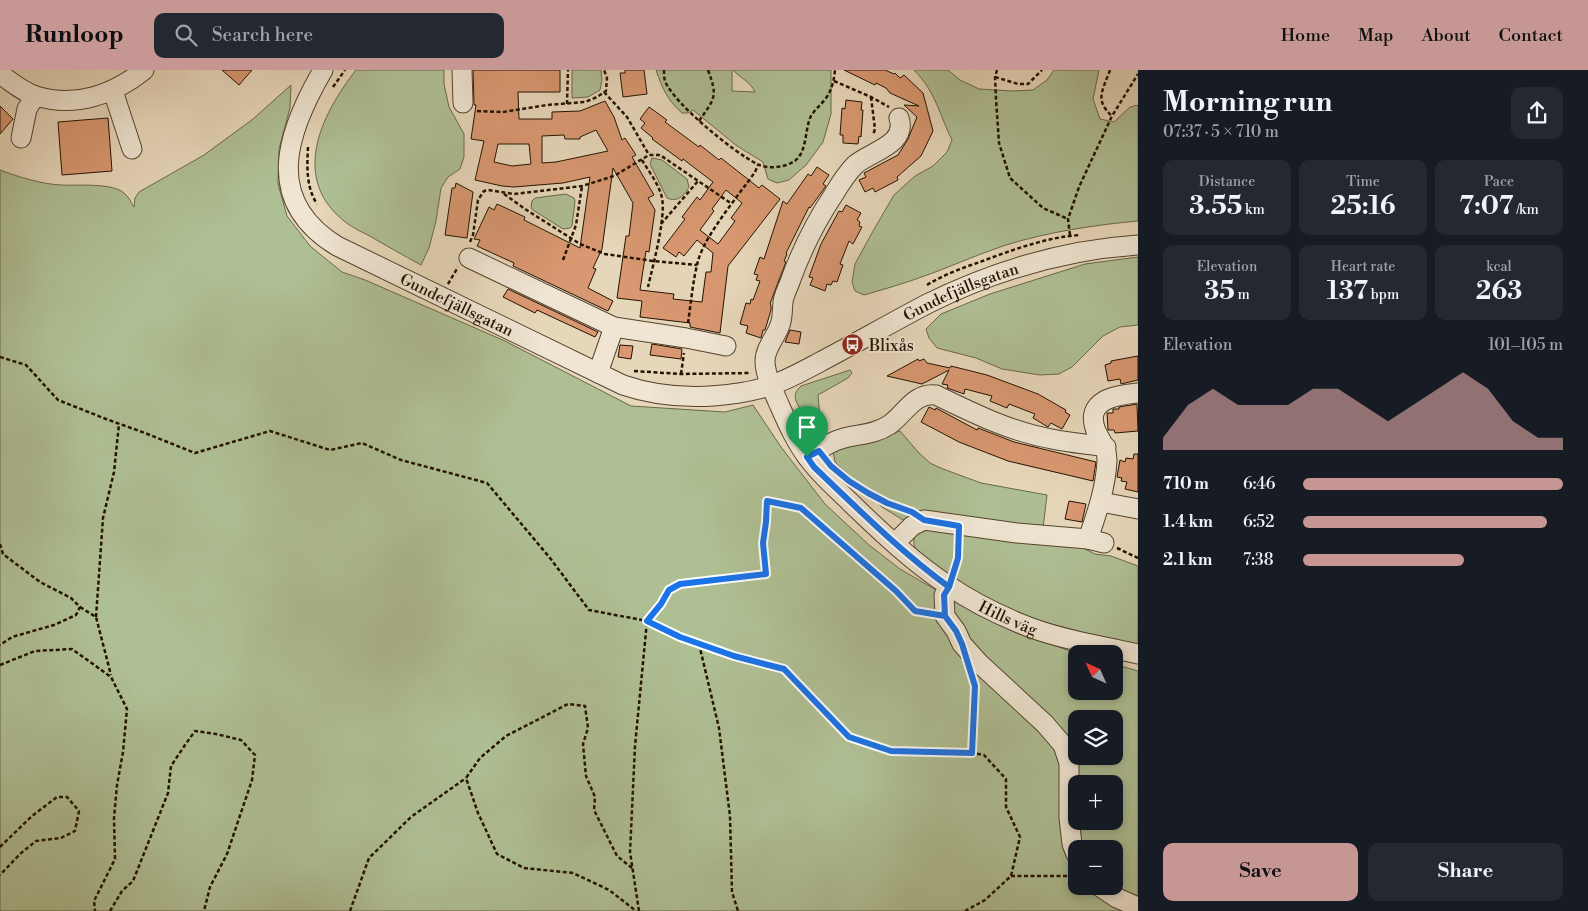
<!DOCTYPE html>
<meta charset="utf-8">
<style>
body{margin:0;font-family:"Libre Bodoni",serif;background:#242831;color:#f1f3f6;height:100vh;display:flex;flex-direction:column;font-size:19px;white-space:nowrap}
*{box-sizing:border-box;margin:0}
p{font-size:16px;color:#9ea1a6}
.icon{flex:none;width:28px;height:28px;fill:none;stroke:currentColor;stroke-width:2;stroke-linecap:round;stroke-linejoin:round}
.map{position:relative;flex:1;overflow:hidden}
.sheet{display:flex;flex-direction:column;background:#171b24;width:450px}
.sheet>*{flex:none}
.needle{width:32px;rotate:315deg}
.controls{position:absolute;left:1068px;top:575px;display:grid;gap:10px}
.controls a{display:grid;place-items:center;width:55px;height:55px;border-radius:10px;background:#171b24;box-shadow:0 2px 8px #0003;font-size:25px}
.pin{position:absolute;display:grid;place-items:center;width:42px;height:42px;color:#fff;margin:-51px -21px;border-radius:50% 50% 50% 0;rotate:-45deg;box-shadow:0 0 5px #0007}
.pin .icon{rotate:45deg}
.round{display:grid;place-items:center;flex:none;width:52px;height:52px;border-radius:10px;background:#242831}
.overview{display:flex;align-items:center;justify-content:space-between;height:85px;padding:0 25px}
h1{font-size:28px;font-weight:700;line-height:38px}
.stats{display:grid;grid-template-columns:repeat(3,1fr);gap:8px;height:85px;padding:5px 25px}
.stats div{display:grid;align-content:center;border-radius:10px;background:#242831;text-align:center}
.stats b{font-size:25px;font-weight:700}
.stats small{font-size:14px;font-weight:400}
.stats p{font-size:14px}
.chart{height:140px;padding:10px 25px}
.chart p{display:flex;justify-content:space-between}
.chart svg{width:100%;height:90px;margin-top:5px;fill:#c59692;opacity:.7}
.button{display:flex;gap:10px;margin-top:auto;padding:10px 25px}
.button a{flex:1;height:58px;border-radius:10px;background:#c59692;color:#111;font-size:20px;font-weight:700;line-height:58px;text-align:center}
.button a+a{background:#242831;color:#f1f3f6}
ul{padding:0 25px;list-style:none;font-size:16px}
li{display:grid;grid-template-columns:80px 60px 1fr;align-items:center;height:38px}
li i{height:12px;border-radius:6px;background:#c59692}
header{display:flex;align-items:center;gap:30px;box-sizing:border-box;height:70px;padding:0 25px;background:#c59692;color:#111}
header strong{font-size:24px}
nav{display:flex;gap:28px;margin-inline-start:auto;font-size:18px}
.search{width:350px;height:45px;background:#242831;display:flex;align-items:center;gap:12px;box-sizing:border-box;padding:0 18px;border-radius:10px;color:#9ea1a6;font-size:19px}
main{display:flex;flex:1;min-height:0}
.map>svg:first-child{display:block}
.green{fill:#afbf94;stroke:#69684a;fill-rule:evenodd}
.building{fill:#d99871;stroke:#231200;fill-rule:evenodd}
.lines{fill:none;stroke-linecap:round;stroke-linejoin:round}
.minor-casing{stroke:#54432e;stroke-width:21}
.path{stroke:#231200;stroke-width:2.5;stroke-dasharray:4 2.5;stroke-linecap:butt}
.minor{stroke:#efe5d2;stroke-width:19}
.route-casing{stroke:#fff;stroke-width:10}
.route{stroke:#1a73e8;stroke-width:6}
.labels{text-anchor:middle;stroke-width:4;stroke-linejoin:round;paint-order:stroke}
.street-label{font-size:16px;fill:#231200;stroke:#efe5d2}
.poi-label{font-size:16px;fill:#231200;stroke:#efe5d2;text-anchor:start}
</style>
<header>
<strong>Runloop</strong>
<div class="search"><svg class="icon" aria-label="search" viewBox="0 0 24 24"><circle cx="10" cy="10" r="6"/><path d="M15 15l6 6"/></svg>Search here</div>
<nav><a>Home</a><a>Map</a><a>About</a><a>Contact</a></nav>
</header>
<main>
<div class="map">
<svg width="1138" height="841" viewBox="0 0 1138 841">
<rect width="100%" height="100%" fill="#e7d7ba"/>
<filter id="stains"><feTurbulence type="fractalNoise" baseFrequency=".004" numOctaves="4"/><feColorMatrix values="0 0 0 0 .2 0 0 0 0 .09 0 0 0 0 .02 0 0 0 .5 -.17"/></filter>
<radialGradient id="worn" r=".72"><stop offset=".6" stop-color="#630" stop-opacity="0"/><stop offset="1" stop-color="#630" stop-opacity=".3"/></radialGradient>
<g class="green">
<path d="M356 0H444V14L449 37 464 64V87L460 99 448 107 441 118 436 151 429 178 421 195C403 185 385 175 368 165 361 162 354 158 348 154 289 111 320 46 356 0Z"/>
<path d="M572 0H601L602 10 600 20 588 27 572 28Z"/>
<path d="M656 0H732V21L755 22C751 12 740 8 733 0H831V44L823 72 806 95 789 110 777 113 768 109 763 92 737 76 693 40 688 43H682C668 31 662 18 656 0Z"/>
<path d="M914 0H948L960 10 979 19 1012 21 1033 20 1047 10 1054 0H1099L1093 29 1100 49 1114 52 1130 37 1138 35V151C1094 155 1048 162 1006 175 975 185 946 199 916 209 899 215 881 220 864 225L855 221 852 212 855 194 873 161 894 125 915 106 933 96 947 82 952 70C939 44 936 22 914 0Z"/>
<path d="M291 15 290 38 279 79 278 114 287 146 310 176 342 202 365 210 505 271 631 336 725 342 753 335 781 377 825 434 869 475 900 499 979 545 1015 562 1079 584H1076V621H1114V594L1138 601V841H0V100C19 107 41 114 61 115 76 116 114 112 125 124 129 127 131 133 134 137L135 128 139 122 204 85 253 49ZM1076 649H1114V686H1076ZM1076 714H1114V751H1076ZM1076 779H1114V816H1076Z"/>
<path d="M652 88 662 90 687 109 689 117C684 125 678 133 667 128L650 94Z"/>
<path d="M566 124 574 128 575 131 572 156 570 158 563 159 533 140 531 138 532 131 535 128Z"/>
<path d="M1138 187V255L1120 257 1103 266 1072 297 1059 304 1040 305 1002 299 976 288 937 278 929 268 926 259 941 244 990 224 1085 194Z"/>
<path d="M850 300 852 303 848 308 818 325 821 359 819 368H815L796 331C794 324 796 321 801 316Z"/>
<path d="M900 361 919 383 930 393 943 399 981 413 1047 425 1043 458 903 450 882 437 835 392 833 381 859 373 866 374Z"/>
<path d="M937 459 1083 478 1095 484 1111 486 1138 496V577L1014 544 988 532 917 483C908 463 919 461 937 459Z"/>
</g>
<g class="building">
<path d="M222 0H252L239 15Z"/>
<path d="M473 0H560V22H518L519 49H552V42L580 41 605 31 614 47 622 70 625 68 636 85 632 87 654 125 648 128 655 140 649 182 646 181 640 220 674 224 673 229 702 232 706 202H711L713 183 697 170 684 186 679 182 676 187 663 178 685 149 682 147 697 127 700 130 713 112 683 89 682 91 652 69 653 68 641 58 645 53 640 49 649 37 667 50 665 52 699 77 700 75 719 90 721 88 759 118 762 115 780 129 728 196 720 263 690 257V253L640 247 642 231 617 228 626 166H629L633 133 613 98 602 179 593 198 596 199 588 218 613 231 608 241 513 196 514 193 477 176 480 170 474 169 489 137 494 140 497 134 525 147 524 150 580 178 590 107 563 113 514 117 502 116 475 110 484 71 471 69 476 35H474ZM596 60 608 81 556 92 542 93V66L564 65 565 69H580V67ZM498 74H529L531 94 512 96 494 92ZM726 120 742 133 731 148 735 151 718 174 700 160 714 141 712 139Z"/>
<path d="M625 0H644L647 24 623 27 620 3H625Z"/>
<path d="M844 0H885L894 4 895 3 900 8 904 5 923 23 933 61 921 86 897 107 898 110 875 122 873 118 865 122 859 110 866 107 864 103 898 85 908 69 917 47 904 35 919 36 890 23 886 18 876 13 875 15Z"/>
<path d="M846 30 862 32 861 40H863L861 67 859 66 858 74 843 73V65H840L842 38 845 39Z"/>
<path d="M0 36 13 49 0 64Z"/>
<path d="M108 48 112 101 62 105 58 52Z"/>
<path d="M817 97 829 105 823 114 826 116 810 138 809 137 786 183 787 184 784 191 786 192 774 223 770 234 771 235V240L765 260H763L761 268 746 263 748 256 740 254 746 233 750 234 751 229 753 230 760 211 756 210 758 205 754 204 760 187 764 189 783 131 787 134 808 104 811 106Z"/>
<path d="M456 113 473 122 467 168 445 165 452 118H455Z"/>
<path d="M846 135 861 143 857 150 860 152 859 156 862 157 853 174 849 171 840 194 843 195 837 212 833 211 831 215 827 214 825 221 810 215 813 208 809 207 821 174 839 141 842 142Z"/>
<path d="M508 219 598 262 595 267 537 240 535 243 503 227Z"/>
<path d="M790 260 801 262 799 274 785 272Z"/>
<path d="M652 274 682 279 681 289 650 285Z"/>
<path d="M620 275 633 276 631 289 618 287Z"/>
<path d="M1138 286V310L1121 314 1120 309 1108 311 1105 295 1111 293V291Z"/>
<path d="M918 289 919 291 924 289 927 293 950 298 951 296 987 305 1038 324 1066 340 1065 342 1070 345 1062 359 1051 353 1048 357 1033 348 1035 344 1009 334 1007 338 990 331 992 326 965 319 964 324 947 318 948 315 942 314 949 300 922 314 887 306Z"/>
<path d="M1137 334 1138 361 1115 363 1114 360H1108L1107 343H1113V339H1119V337Z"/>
<path d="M929 337 935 340 936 338 977 360 978 358 1014 372 1096 392 1093 411 1008 391 959 372 921 352Z"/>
<path d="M1134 384H1138V422L1125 419 1127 412 1121 411 1122 408 1117 407 1120 390 1125 392 1126 388 1133 389Z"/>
<path d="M1069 431 1086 434 1082 452 1065 449Z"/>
</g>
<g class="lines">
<defs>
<g id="minor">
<path id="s1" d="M323 0C287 62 262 130 337 176L623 315C661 328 700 329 739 323 750 321 762 319 772 315 789 309 805 300 820 292 856 273 891 253 927 234 993 201 1064 180 1138 175"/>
<path d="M462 0 463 33"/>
<path d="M0 4C11 12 23 22 36 26 75 38 113 25 144 0"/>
<path d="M113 21 132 79"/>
<path id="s2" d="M899 48C908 75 869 82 855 95 846 104 840 114 834 124 816 151 802 179 791 209 789 216 784 224 783 232 782 240 783 247 780 255 776 267 765 278 765 291 765 305 773 320 778 332 787 352 795 371 808 388 820 405 837 419 852 434 882 463 914 493 949 516 971 531 995 543 1019 553 1056 569 1099 575 1138 584"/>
<path d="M21 68 27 39 35 26"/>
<path d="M469 188 614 257 686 268 726 276"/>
<path d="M598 303 614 257"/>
<path d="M807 387C818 381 829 372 841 369 857 364 874 365 889 355 905 344 914 322 936 325 973 343 1011 362 1052 369 1070 373 1088 374 1106 377"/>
<path d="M1101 432 1138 439"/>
<path d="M1088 469C1097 443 1106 417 1107 390 1107 377 1101 372 1096 361 1084 330 1115 325 1138 323"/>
<path d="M895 473 912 456 924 450 1017 463 1088 469 1104 473"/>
<path d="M949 517 944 525 945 546 956 561 962 574 979 593 1045 654 1063 675 1069 693V748L1072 774 1076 784"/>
<path d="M1099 816 1117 828 1138 837"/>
</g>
</defs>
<use href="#minor" class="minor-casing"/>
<g class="path">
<path d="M664 0C664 4 664 8 665 11 674 34 735 83 757 94 767 99 781 98 791 93 808 86 804 60 811 46 815 39 821 35 826 28 832 20 834 10 835 0"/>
<path d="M997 0 995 7 996 29 999 73 1010 108 1043 138 1068 149"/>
<path d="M1110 0C1103 20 1094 30 1112 46"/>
<path d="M995 7 1018 14H1028L1042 0"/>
<path d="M834 11 871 27 889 37"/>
<path d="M333 17 345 0"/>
<path d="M604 22 627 47 649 85"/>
<path d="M871 27 875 59 873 65"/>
<path d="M567 34 568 0"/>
<path d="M477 41 503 42 547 35 585 32 597 27 606 21 607 8 604 0"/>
<path d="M699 51C715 28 718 27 708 0"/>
<path d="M308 77C307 97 306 117 317 134"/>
<path d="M642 90C649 102 659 114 662 128 666 148 653 195 648 217"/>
<path d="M504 124 525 139 580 174 605 184 653 191 697 195"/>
<path d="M661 154 698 111"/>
<path d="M1070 165 1068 149 1079 117 1112 46 1138 4"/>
<path d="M470 172 473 165 478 130 484 121 488 120 514 124 582 116 614 106 649 85H660L732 134"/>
<path d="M563 190 576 155 582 116"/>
<path d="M448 214 458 197"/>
<path d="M927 215C943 205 962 198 980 192 1012 180 1047 167 1080 165"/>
<path d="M688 253C691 232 693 210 698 191 705 165 739 125 755 102L758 95"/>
<path d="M0 287 26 295 58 330 106 349 145 363 195 383 270 361 330 380 362 373 401 390 487 413 550 488 589 540 647 551 680 567 734 586 784 599 849 667 891 681 972 683 975 616 973 609"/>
<path d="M634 301 681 304 751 303"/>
<path d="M681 304 684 283"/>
<path d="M861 419 887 433 908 440"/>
<path d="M0 474 3 484 40 512 71 528 80 537 76 545 54 555 12 567 0 575"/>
<path d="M1117 478 1138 488"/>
<path d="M954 501 958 488 959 470"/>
<path d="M80 537 96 547 111 605"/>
<path d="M96 547 103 448 114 402 119 354"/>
<path d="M699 574 719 658 730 746 732 822 738 841"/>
<path d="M0 595 35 581 72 579 111 607 127 639 123 682 117 715 114 748 115 789 94 831 95 841"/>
<path d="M0 777 32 746 57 727H67L79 741 75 761 61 768 36 771 20 784 0 805"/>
<path d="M632 798 617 786 594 740 595 727 586 706 583 674 588 658 585 636 568 634 506 666 480 688 466 708 478 743 497 784 524 798 573 803 609 820 636 841"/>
<path d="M1011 806H1076"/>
<path d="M110 841 122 821 133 811 168 723 171 696 185 675 195 661 216 664 241 670 255 685 252 710 227 784 210 817 204 841"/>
<path d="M350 841 369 788 411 747 466 708"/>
<path d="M639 841 630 782 635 676 647 551 661 534 669 520 680 514 766 504 763 473 766 451 767 431 801 438 896 521 915 541 930 543"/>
<path d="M965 841 985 830 1011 806 1020 767 1006 737V709L984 685 972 683"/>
</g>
<use href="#minor" class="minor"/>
</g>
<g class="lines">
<defs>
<path id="route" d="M807 387 814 397C858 439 900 481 949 517L944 525 945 546 915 541 896 521 801 438 767 431 766 452 763 473 766 504 680 514 669 520 661 534 647 551 680 567 734 586 784 599 849 667 891 681 972 683 975 616 962 574 956 561 945 546 944 525 949 517 958 488 959 456 924 450 912 442 887 433 868 423 849 411 831 396 819 381 807 387"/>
</defs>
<use href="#route" class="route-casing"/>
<use href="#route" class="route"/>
</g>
<defs>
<symbol id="bus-disc" viewBox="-11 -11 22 22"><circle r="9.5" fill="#8f2418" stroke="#efe5d2"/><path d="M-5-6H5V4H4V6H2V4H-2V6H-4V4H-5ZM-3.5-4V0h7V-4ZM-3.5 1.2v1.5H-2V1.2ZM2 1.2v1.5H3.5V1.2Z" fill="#fff"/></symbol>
</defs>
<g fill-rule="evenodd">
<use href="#bus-disc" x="840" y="262" width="25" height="25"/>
</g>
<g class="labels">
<g class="street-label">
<text dy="6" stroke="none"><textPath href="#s1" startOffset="882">Gundefjällsgatan</textPath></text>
<text dy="6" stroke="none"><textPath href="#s1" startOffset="335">Gundefjällsgatan</textPath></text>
<text dy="6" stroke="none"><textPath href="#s2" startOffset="654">Hills väg</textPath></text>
</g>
<g class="poi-label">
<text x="869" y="281">Blixås</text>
</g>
</g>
<rect width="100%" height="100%" filter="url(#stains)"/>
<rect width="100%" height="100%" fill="url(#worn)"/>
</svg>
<div class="controls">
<a><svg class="needle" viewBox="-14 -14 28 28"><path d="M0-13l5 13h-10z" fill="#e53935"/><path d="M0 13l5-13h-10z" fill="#9ea1a6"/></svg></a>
<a><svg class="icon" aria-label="layers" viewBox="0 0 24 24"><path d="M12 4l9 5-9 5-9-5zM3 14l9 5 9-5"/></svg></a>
<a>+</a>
<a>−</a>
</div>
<div class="pin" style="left:807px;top:387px;background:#1e9e55"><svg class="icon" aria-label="arrive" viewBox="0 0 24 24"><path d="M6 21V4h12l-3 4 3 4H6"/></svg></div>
</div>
<section class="sheet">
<div class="overview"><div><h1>Morning run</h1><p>07:37 · 5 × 710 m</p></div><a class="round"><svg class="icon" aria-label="share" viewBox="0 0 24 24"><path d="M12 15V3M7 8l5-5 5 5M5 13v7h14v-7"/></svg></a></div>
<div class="stats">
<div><p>Distance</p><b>3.55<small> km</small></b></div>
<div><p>Time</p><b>25:16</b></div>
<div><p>Pace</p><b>7:07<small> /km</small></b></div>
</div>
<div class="stats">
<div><p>Elevation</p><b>35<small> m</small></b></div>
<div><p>Heart rate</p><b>137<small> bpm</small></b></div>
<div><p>kcal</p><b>263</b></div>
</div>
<div class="chart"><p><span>Elevation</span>101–105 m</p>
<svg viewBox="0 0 160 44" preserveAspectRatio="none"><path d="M0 44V38L10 22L20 14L30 22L40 22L50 22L60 14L70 14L80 22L90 30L100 22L110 14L120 6L130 14L140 30L150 38L160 38V44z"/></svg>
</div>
<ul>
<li><b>710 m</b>6:46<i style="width:100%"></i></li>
<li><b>1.4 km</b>6:52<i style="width:94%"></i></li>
<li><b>2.1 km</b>7:38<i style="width:62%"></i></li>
</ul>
<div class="button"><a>Save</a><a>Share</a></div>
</section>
</main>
